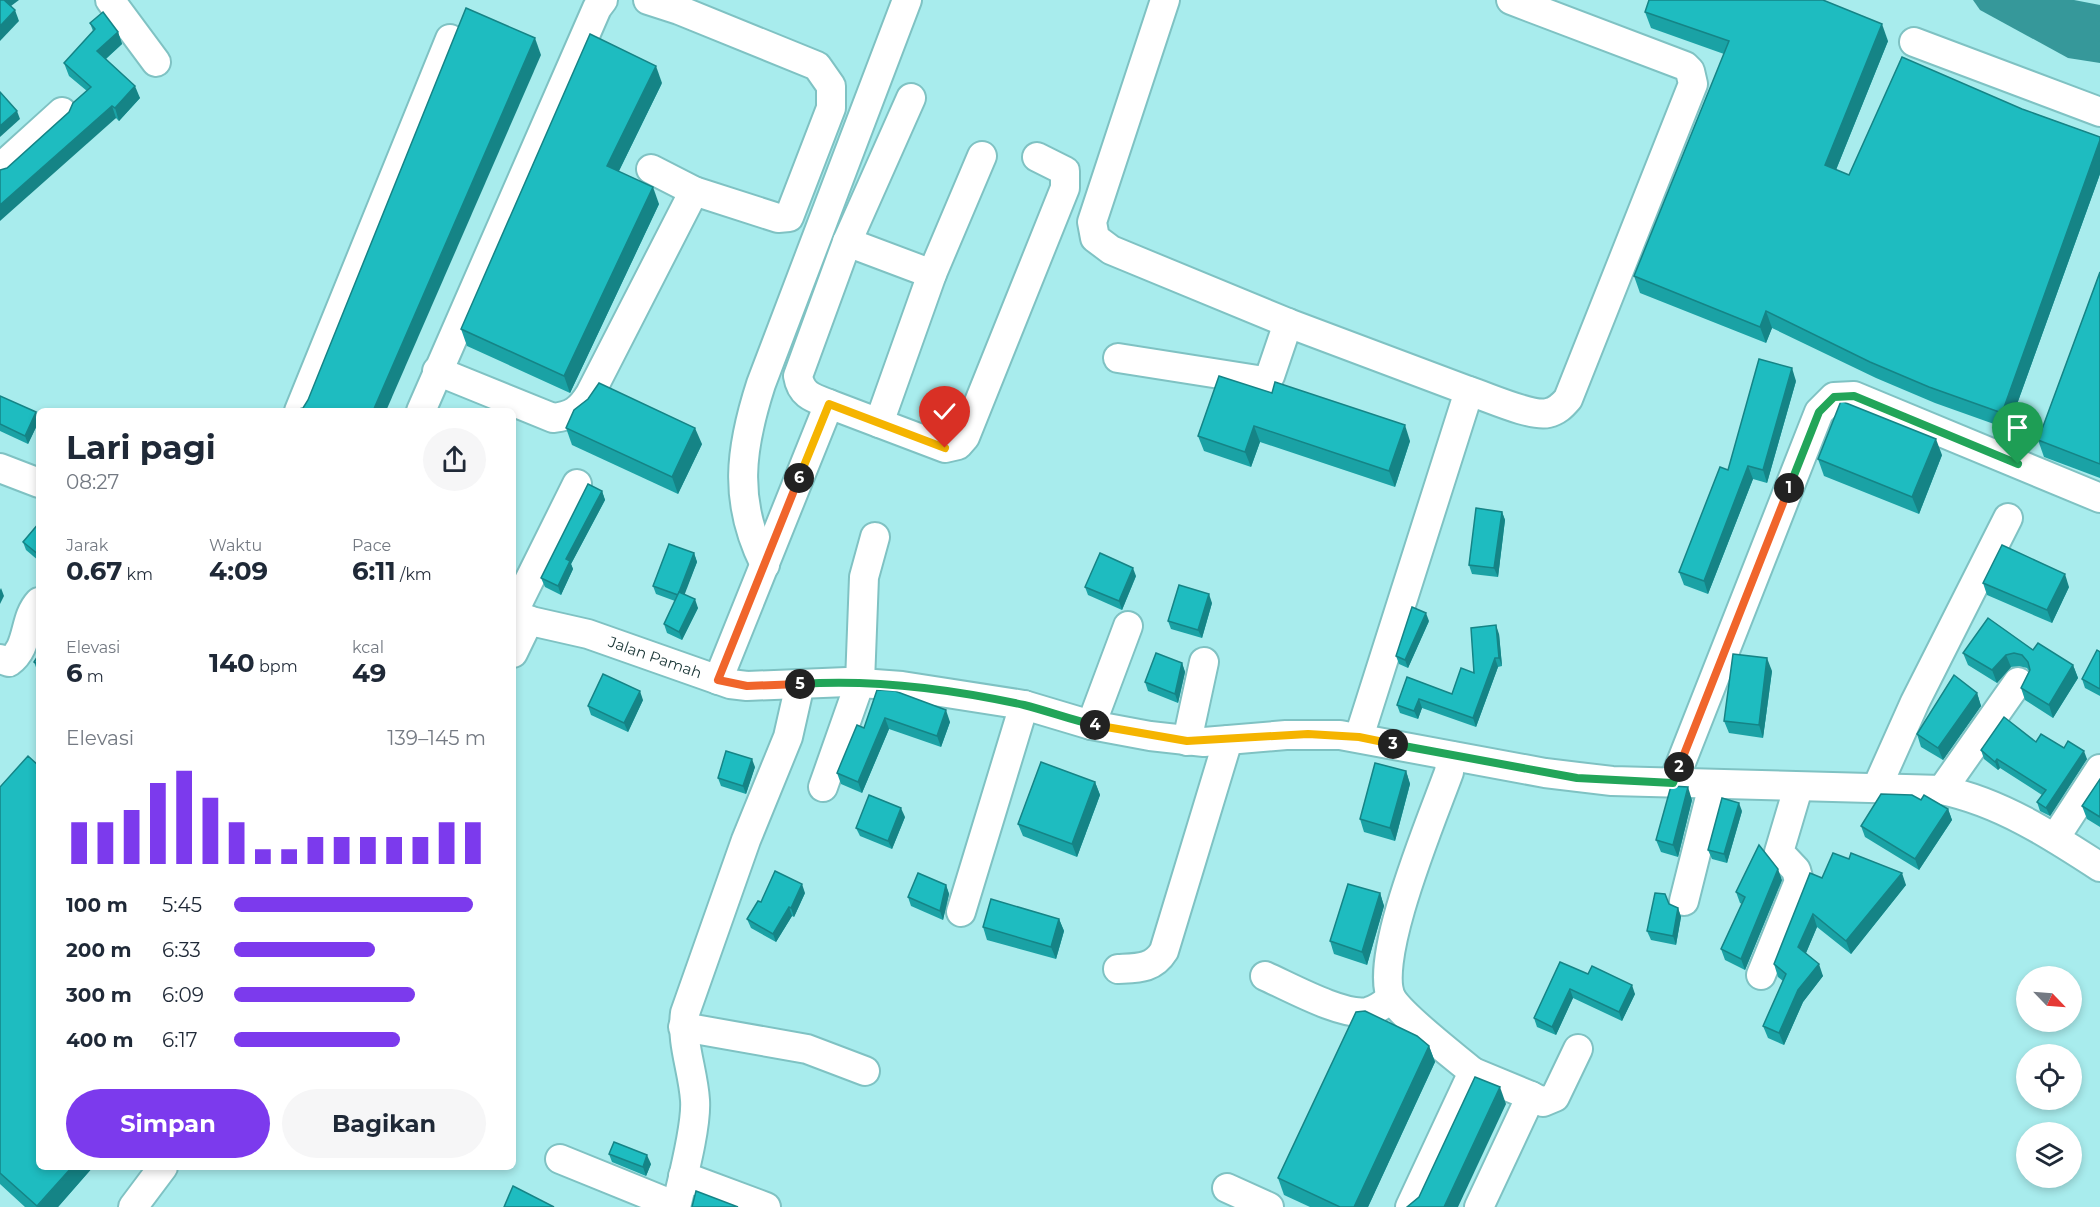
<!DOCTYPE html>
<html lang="id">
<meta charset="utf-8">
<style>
body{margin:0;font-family:Montserrat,sans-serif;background:#f6f6f7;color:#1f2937;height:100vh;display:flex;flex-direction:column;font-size:22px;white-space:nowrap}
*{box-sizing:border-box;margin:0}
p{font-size:20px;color:#747a83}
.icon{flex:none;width:33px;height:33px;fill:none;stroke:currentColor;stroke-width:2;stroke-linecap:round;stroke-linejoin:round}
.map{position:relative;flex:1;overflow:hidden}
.details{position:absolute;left:36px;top:408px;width:480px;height:762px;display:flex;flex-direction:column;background:#fff;border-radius:9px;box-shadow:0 3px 9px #0003}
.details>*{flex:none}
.needle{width:39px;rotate:115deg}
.controls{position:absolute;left:2016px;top:966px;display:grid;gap:12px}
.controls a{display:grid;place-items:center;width:66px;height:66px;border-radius:50%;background:#fff;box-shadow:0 3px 9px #0003;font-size:30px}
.pin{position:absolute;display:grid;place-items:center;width:51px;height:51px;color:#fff;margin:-62px -26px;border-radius:50% 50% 50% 0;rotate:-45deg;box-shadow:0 0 6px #0007}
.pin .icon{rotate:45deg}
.km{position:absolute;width:30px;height:30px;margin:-15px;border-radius:50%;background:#222;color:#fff;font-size:16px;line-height:30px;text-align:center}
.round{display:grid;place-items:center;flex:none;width:63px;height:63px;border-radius:32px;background:#f6f6f7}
.head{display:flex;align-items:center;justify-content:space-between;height:102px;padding:0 30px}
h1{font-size:33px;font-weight:700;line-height:45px}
.metrics{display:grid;grid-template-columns:repeat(3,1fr);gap:9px;height:102px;padding:6px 30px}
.metrics div{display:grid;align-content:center}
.metrics b{font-size:26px;font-weight:700}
.metrics small{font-size:16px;font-weight:400}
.metrics p{font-size:16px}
.chart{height:168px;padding:12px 30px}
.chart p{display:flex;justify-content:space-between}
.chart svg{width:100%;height:108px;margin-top:6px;stroke:#7c3aed;stroke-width:6}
.primary-button{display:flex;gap:12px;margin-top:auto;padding:12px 30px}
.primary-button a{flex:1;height:69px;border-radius:36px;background:#7c3aed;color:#fff;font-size:24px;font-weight:700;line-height:69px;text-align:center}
.primary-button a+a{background:#f6f6f7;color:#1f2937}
ul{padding:0 30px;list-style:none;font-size:20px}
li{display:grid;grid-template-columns:96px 72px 1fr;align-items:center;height:45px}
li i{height:15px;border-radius:8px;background:#7c3aed}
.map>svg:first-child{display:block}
.water{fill:#36989a}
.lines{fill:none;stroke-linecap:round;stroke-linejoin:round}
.minor-casing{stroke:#7fc2c3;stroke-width:32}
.minor{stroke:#fff;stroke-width:28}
.wall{fill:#1aa2a5}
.shaded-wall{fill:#158486}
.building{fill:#1ebcc0;stroke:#158486;stroke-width:1.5}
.split-1-casing{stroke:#fff;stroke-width:12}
.split-2-casing{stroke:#fff;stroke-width:12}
.split-3-casing{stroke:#fff;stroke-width:12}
.split-4-casing{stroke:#fff;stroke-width:12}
.split-5-casing{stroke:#fff;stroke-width:12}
.split-6-casing{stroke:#fff;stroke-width:12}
.split-7-casing{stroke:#fff;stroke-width:12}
.split-1{stroke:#22a559;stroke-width:8}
.split-2{stroke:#f0652b;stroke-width:8}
.split-3{stroke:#22a559;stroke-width:8}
.split-4{stroke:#f5b400;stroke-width:8}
.split-5{stroke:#22a559;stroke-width:8}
.split-6{stroke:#f0652b;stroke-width:8}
.split-7{stroke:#f5b400;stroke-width:8}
.labels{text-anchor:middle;stroke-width:4.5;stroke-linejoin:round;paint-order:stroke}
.street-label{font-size:15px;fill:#173333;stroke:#fff}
</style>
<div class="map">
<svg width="2100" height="1207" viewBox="0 0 2100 1207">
<rect width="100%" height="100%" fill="#a8eced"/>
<path class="water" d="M1973 0H2074L2100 5V63L2068 58 1980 10Z"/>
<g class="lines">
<defs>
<g id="minor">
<path d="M110 0 156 62"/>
<path d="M648 0 679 10 817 66 831 86V108L789 217 778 218 694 191 651 169"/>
<path d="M1165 0 1092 222 1095 238 1111 250 1288 323 1469 391 1359 737"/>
<path d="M1914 42 2100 112"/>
<path d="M0 168 62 112"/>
<path d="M847 242 932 274"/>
<path d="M1118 358 1264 381 1270 376 1288 323"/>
<path d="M437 371 553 418C572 416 580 410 590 394L694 191"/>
<path d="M1469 391C1488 397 1531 417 1548 413 1557 411 1562 406 1568 399L1693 84 1690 71 1685 66 1511 0"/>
<path d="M829 404C813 398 801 395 798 376L847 242 911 98"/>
<path d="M299 411 450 39"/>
<path d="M421 411 597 8 603 0"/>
<path d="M879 423 945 448 958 445 965 437 1065 188V171L1037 157"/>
<path d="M0 468 39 483"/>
<path d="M765 565C733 501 740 449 761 384L907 0"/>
<path d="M513 613 577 484"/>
<path id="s1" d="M513 617 588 634 730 684 747 686 847 682 902 686 1024 705 1091 725 1150 736 1204 742 1286 735H1340L1545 773 1612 781 1942 790C2000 802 2051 835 2100 867"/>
<path d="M513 653 529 620"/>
<path d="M0 659 9 662C30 647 23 619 39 602"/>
<path d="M718 680 829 404 879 423 932 274 982 156"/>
<path d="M1091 725 1128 626"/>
<path d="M1187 741 1204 662"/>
<path d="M1673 783 1819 412 1834 397 1854 396 2100 498"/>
<path d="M823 787 860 682 864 577 875 537"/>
<path d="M1877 787 1915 702 2008 518"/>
<path d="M1942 790 2018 682"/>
<path d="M2055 838 2100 769"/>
<path d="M1684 901 1713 785"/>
<path d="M961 912 1024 705"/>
<path d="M1118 969C1138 968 1153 969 1164 951L1228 740"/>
<path d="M1761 975 1799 881 1796 870 1779 852 1798 788"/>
<path d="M1265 976C1290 987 1342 1016 1367 1012 1377 1010 1384 1004 1391 998"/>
<path d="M683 1027 807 1049 865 1071"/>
<path d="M1473 1072 1531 1096"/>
<path d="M560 1159 676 1206"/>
<path d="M683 1176 766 1207"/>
<path d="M1227 1188 1269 1207"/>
<path d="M133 1207 163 1167"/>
<path d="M676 1207C682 1181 697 1126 695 1100 693 1070 681 1043 685 1013L746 840 788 737 800 684"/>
<path d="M1410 1207 1473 1072C1454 1056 1404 1018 1392 999 1371 962 1434 814 1449 772L1451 756"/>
<path d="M1479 1207 1531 1096 1543 1102 1555 1097 1578 1049"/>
</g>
</defs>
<use href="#minor" class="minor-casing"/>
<use href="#minor" class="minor"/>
</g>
<g class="wall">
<path d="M1645 12 1888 41 1836 170 1849 175 2022 109 2100 137V174L2008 429 1935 403 1876 378 1772 328 1766 343 1640 293 1634 276 1724 54 1651 28Z"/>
<path d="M90 23 118 32 122 44 106 59 140 98 119 121 116 118 7 168 69 112 87 91 69 76 64 63 93 31Z"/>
<path d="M662 83 619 171 659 204 570 393 467 346 461 329Z"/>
<path d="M2100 272V478L2044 457 2038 440Z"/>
<path d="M1219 376 1410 441 1395 487 1260 442 1251 467 1204 451 1198 436Z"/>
<path d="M1796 381 1767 483 1753 479 1708 594 1684 585 1679 572 1728 470Z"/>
<path d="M0 396 36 412 39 421 28 444 0 431Z"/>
<path d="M566 428 702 444 678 494 572 445Z"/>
<path d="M1942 455 1919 514 1824 476 1818 459Z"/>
<path d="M602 491 605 500 571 564 573 569 561 595 545 587 541 578Z"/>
<path d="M1502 512 1505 520 1498 577 1472 574 1469 565Z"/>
<path d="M39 523V561L26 550 23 542Z"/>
<path d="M694 553 697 562 684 594 698 608 682 640 667 633 664 624 675 601 656 594 653 586Z"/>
<path d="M1136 576 1122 610 1088 595 1085 587Z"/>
<path d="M1983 583 2069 587 2052 623 1987 595Z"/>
<path d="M1212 603 1202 638 1171 629 1168 621Z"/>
<path d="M1429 621 1408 668 1399 664 1396 656Z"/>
<path d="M1499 634 1502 666 1498 667 1476 727 1422 708 1418 719 1400 713 1397 705 1407 677 1452 694 1474 673Z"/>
<path d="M2033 650 2073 665 2078 678 2053 718 2025 700 2021 688 2029 671 2027 668 2019 666 2011 667 1997 683 1968 665 1963 653Z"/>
<path d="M2100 652V696L2085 688 2082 679Z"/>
<path d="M39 654V672L37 670 34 662Z"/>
<path d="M1182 663 1185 672 1178 703 1148 691 1145 682Z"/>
<path d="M1772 671 1763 738 1729 733 1724 721Z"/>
<path d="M877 690 950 722 941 747 889 729 862 793 841 784 837 773 864 728Z"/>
<path d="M1977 693 1981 706 1943 760 1921 747 1917 734Z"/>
<path d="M643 700 628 732 591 715 588 706Z"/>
<path d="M2036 742 2064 748 2087 759 2050 816 2040 811 2037 802 2042 795 2000 768 1998 770 1984 759 1981 750Z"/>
<path d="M755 767 746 794 721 786 718 778Z"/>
<path d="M1406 771 1410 784 1395 841 1364 832 1360 819Z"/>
<path d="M2100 779V827L2087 819 2082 806Z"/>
<path d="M1095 782 1100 795 1077 857 1023 836 1018 824Z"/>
<path d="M0 787 39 1167H93L58 1207H25L0 1184Z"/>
<path d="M1692 800 1678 857 1661 852 1656 840Z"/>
<path d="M1948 809 1952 820 1919 870 1865 837 1861 826Z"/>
<path d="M1742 811 1727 863 1712 859 1708 850Z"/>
<path d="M905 817 892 849 860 836 856 828Z"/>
<path d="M1822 878 1906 885 1851 954 1817 927 1806 953 1823 976 1803 1002 1784 1045 1768 1038 1763 1026 1783 981 1778 977 1774 964Z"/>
<path d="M1782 880 1745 970 1725 960 1721 949 1742 904 1740 903 1736 892Z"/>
<path d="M946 885 949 894 943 920 911 906 908 897Z"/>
<path d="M805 893 794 917 792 916 776 942 751 928 747 919Z"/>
<path d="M1380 893 1384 906 1367 965 1334 954 1330 941Z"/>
<path d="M1669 904 1678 908 1681 917 1676 945 1651 940 1647 931Z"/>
<path d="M1059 919 1064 931 1056 959 987 940 983 927Z"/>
<path d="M1588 974 1635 994 1622 1021 1573 998 1556 1035 1537 1027 1534 1018Z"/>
<path d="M1429 1046 1435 1062 1368 1207H1310L1284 1195 1278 1178Z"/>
<path d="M609 1154 651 1164 646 1176 612 1162Z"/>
</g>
<g class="shaded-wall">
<path d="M4 0H19L7 9Z"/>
<path d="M15 10 19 21 0 41V26Z"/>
<path d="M1882 24 1888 41 1831 182 1825 165Z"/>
<path d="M118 32 122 44 101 63 97 51Z"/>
<path d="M535 38 541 55 386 411H373Z"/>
<path d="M656 66 662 83 613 183 607 166Z"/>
<path d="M135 86 140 98 119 121 115 108Z"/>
<path d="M112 106 116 118 0 221V205Z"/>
<path d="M17 111 20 119 0 137V126Z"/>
<path d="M2100 140V174L2008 429 2002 413Z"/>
<path d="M653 187 659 204 570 393 564 376Z"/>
<path d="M1766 311 1772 328 1766 343 1760 327Z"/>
<path d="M1792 368 1796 381 1767 483 1763 470Z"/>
<path d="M36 412 39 421 28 444 25 436Z"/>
<path d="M1405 425 1410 441 1395 487 1389 471Z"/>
<path d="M1254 426 1260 442 1251 467 1245 452Z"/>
<path d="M695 428 702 444 678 494 672 477Z"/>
<path d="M1936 439 1942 455 1919 514 1912 497Z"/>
<path d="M1748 466 1753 479 1708 594 1704 581Z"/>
<path d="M602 491 605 500 571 564 573 569 561 595 558 586 566 559Z"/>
<path d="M1502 512 1505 520 1498 577 1494 568Z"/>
<path d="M694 553 697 562 681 604 678 595Z"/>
<path d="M1133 568 1136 576 1122 610 1119 601Z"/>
<path d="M2065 574 2069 587 2052 623 2047 610Z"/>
<path d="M1 588 4 596 0 604V590Z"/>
<path d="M1209 594 1212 603 1202 638 1198 630Z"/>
<path d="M695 599 698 608 682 640 679 632Z"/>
<path d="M1426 613 1429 621 1408 668 1405 660Z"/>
<path d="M1496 625 1499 634 1502 666 1499 658Z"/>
<path d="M2006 655 2011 667 1997 683 1992 670Z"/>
<path d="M1495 658 1498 667 1476 727 1473 718Z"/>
<path d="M1767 658 1772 671 1763 738 1759 725Z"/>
<path d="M1182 663 1185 672 1178 703 1175 694Z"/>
<path d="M2073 665 2078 678 2053 718 2049 705Z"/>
<path d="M640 691 643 700 628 732 624 723Z"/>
<path d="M1977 693 1981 706 1943 760 1938 748Z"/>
<path d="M1419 699 1422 708 1418 719 1414 711Z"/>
<path d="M946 710 950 722 941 747 937 736Z"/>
<path d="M885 718 889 729 862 793 858 782Z"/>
<path d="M2084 751 2087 759 2050 816 2046 808Z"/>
<path d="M752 759 755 767 746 794 743 786Z"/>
<path d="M1997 759 2000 768 1998 770 1995 762Z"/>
<path d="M1406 771 1410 784 1395 841 1390 828Z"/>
<path d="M1095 782 1100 795 1077 857 1072 844Z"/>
<path d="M1688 787 1692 800 1678 857 1673 845Z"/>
<path d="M1739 803 1742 811 1727 863 1724 854Z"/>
<path d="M901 808 905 817 892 849 888 841Z"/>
<path d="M1948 809 1952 820 1919 870 1915 859Z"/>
<path d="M1778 869 1782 880 1745 970 1741 959Z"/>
<path d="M1902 873 1906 885 1851 954 1846 941Z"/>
<path d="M802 884 805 893 794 917 791 908Z"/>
<path d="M946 885 949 894 943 920 940 911Z"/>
<path d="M1380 893 1384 906 1367 965 1362 952Z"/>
<path d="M789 907 792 916 776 942 773 934Z"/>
<path d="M1678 908 1681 917 1676 945 1673 936Z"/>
<path d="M1813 914 1817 927 1803 960 1798 947Z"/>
<path d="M1059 919 1064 931 1056 959 1051 947Z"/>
<path d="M1819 964 1823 976 1803 1002 1784 1045 1779 1033 1798 990Z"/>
<path d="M1632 985 1635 994 1622 1021 1619 1012Z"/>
<path d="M1570 989 1573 998 1556 1035 1552 1027Z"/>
<path d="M1429 1046 1435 1062 1368 1207H1354Z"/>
<path d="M1500 1087 1506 1104 1458 1207H1444Z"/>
<path d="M647 1155 651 1164 646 1176 643 1167Z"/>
<path d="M72 1167H93L58 1207H37Z"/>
</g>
<g class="building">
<path d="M0 0H4L15 10 0 26Z"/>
<path d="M1649 0H1823L1882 24 1825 165 1849 175 1902 57 2022 109 2100 137V140L2002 413 1929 387 1870 362 1766 311 1760 327 1634 276 1729 41 1645 12Z"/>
<path d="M466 8 535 38 373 411H291L303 408 308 400Z"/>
<path d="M103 12 118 32 97 51 135 86 115 108 112 106 0 205V170L7 168 69 112 73 103 91 87 64 63 95 29 90 23Z"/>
<path d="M590 34 656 66 607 166 653 187 564 376 461 329Z"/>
<path d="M0 92 17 111 0 126Z"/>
<path d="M2100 272V464L2038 440Z"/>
<path d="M1759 359 1792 368 1763 470 1748 466 1704 581 1679 572 1720 467 1728 470Z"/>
<path d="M1219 376 1272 393 1275 382 1405 425 1389 471 1254 426 1245 452 1198 436Z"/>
<path d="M599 383 695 428 672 477 566 428 574 410 588 399Z"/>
<path d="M0 396 36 412 25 436 0 424Z"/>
<path d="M1841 401 1936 439 1912 497 1818 459Z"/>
<path d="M588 484 602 491 566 559 570 561 558 586 541 578Z"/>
<path d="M1476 508 1502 512 1494 568 1469 565Z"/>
<path d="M39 523V555L23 542Z"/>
<path d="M669 544 694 553 678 595 653 586Z"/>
<path d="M2002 545 2065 574 2047 610 1983 583Z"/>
<path d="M1100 553 1133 568 1119 601 1085 587Z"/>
<path d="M1179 585 1209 594 1198 630 1168 621Z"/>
<path d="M679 592 695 599 679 632 664 624Z"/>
<path d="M1412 607 1426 613 1405 660 1396 656Z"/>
<path d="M1988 618 2033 650 2038 643 2073 665 2049 705 2021 688 2030 670 2028 662 2022 655 2014 653 2006 655 1992 670 1963 653Z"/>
<path d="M1496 625 1499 658H1495L1473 718 1419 699 1414 711 1397 705 1407 677 1452 694 1461 668 1474 673 1471 628Z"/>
<path d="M2097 650 2100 652V689L2082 679Z"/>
<path d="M1156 653 1182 663 1175 694 1145 682Z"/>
<path d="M39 654V665L34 662Z"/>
<path d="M1733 654 1767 658 1759 725 1724 721Z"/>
<path d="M603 674 640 691 624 723 588 706Z"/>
<path d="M1954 675 1977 693 1938 748 1917 734Z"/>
<path d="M877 690 895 691 946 710 937 736 885 718 858 782 837 773 857 725 864 728Z"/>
<path d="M2004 717 2036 742 2041 734 2064 748 2068 741 2084 751 2046 808 2037 802 2046 790 1997 759 1995 762 1981 750Z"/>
<path d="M726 751 752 759 743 786 718 778Z"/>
<path d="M28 756 39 766V1167H72L37 1206 0 1173V787Z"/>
<path d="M1041 762 1095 782 1072 844 1018 824Z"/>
<path d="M1375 763 1406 771 1390 828 1360 819Z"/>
<path d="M2100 779V817L2082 806Z"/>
<path d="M1671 786 1688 787 1673 845 1656 840Z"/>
<path d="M1881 794 1912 795 1921 800 1924 795 1948 809 1915 859 1861 826Z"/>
<path d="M869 795 901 808 888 841 856 828Z"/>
<path d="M1722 798 1739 803 1724 854 1708 850Z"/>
<path d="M1759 845 1778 869 1741 959 1721 949 1745 897 1736 892Z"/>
<path d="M1833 853 1849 859 1851 853 1902 873 1846 941 1813 914 1798 947 1819 964 1798 990 1779 1033 1763 1026 1786 974 1774 964 1810 873 1822 878Z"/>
<path d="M775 871 802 884 791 908 789 907 773 934 747 919 758 901 761 902Z"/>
<path d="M918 873 946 885 940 911 908 897Z"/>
<path d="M1348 884 1380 893 1362 952 1330 941Z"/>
<path d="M1655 893 1665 894 1669 904 1678 908 1673 936 1647 931Z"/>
<path d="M991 899 1059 919 1051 947 983 927Z"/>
<path d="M1560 962 1588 974 1592 966 1632 985 1619 1012 1570 989 1552 1027 1534 1018Z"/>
<path d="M1365 1011 1417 1036 1429 1046 1354 1207H1340L1278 1178 1356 1012Z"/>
<path d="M1475 1077 1500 1087 1444 1207H1407L1419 1197Z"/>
<path d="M614 1142 647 1155 643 1167 609 1154Z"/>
<path d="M513 1186 554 1207H504Z"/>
<path d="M696 1191 738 1207H692Z"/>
</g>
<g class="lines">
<defs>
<path id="split-1" d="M1789 488 1819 412 1834 397 1854 396 2018 464"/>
<path id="split-2" d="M1679 767 1789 488"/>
<path id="split-3" d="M1393 744 1577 778 1673 783 1679 767"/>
<path id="split-4" d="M1095 725 1187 741 1308 734 1359 737 1393 744"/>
<path id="split-5" d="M800 684C874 679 951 689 1024 705 1048 711 1071 720 1095 725"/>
<path id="split-6" d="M799 478 718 680 747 686 800 684"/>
<path id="split-7" d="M799 478 829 404 945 448"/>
</defs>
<use href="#split-1" class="split-1-casing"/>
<use href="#split-2" class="split-2-casing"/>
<use href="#split-3" class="split-3-casing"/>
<use href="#split-4" class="split-4-casing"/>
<use href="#split-5" class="split-5-casing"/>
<use href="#split-6" class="split-6-casing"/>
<use href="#split-7" class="split-7-casing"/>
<use href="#split-1" class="split-1"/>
<use href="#split-2" class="split-2"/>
<use href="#split-3" class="split-3"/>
<use href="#split-4" class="split-4"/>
<use href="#split-5" class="split-5"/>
<use href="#split-6" class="split-6"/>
<use href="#split-7" class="split-7"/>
</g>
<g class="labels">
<g class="street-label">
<text dy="5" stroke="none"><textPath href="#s1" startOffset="148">Jalan Pamah</textPath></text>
</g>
</g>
</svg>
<div class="controls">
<a><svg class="needle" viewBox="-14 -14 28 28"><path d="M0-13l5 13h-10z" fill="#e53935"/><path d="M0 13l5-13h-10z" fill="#747a83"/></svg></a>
<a><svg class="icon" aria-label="locate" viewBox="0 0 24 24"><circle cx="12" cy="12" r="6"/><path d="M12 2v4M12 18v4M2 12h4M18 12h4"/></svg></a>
<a><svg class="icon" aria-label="layers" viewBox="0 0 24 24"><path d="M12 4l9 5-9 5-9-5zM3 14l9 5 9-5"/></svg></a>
</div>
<div class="pin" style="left:2018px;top:464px;background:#1e9e55"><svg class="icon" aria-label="arrive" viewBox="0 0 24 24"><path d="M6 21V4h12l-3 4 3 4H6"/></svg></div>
<div class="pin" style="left:945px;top:448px;background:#d93025"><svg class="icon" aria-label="check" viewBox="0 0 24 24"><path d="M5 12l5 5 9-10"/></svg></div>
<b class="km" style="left:1789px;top:488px">1</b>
<b class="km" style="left:1679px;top:767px">2</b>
<b class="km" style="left:1393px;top:744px">3</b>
<b class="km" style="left:1095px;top:725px">4</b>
<b class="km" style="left:800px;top:684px">5</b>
<b class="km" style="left:799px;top:478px">6</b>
<section class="details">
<div class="head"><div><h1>Lari pagi</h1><p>08:27</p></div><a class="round"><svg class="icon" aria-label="share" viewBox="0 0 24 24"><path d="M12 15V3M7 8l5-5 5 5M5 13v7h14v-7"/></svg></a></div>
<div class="metrics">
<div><p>Jarak</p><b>0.67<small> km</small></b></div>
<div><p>Waktu</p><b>4:09</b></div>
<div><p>Pace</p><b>6:11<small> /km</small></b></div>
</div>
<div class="metrics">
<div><p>Elevasi</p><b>6<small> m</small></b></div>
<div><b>140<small> bpm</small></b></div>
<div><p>kcal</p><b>49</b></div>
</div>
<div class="chart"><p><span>Elevasi</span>139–145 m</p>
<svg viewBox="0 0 160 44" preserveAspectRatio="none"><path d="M5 44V27M15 44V27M25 44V22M35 44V11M45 44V6M55 44V17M65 44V27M75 44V38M85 44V38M95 44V33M105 44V33M115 44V33M125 44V33M135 44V33M145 44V27M155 44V27"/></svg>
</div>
<ul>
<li><b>100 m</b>5:45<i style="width:95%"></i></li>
<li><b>200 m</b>6:33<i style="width:56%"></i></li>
<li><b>300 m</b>6:09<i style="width:72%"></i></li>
<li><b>400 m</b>6:17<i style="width:66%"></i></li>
</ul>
<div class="primary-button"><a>Simpan</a><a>Bagikan</a></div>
</section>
</div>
